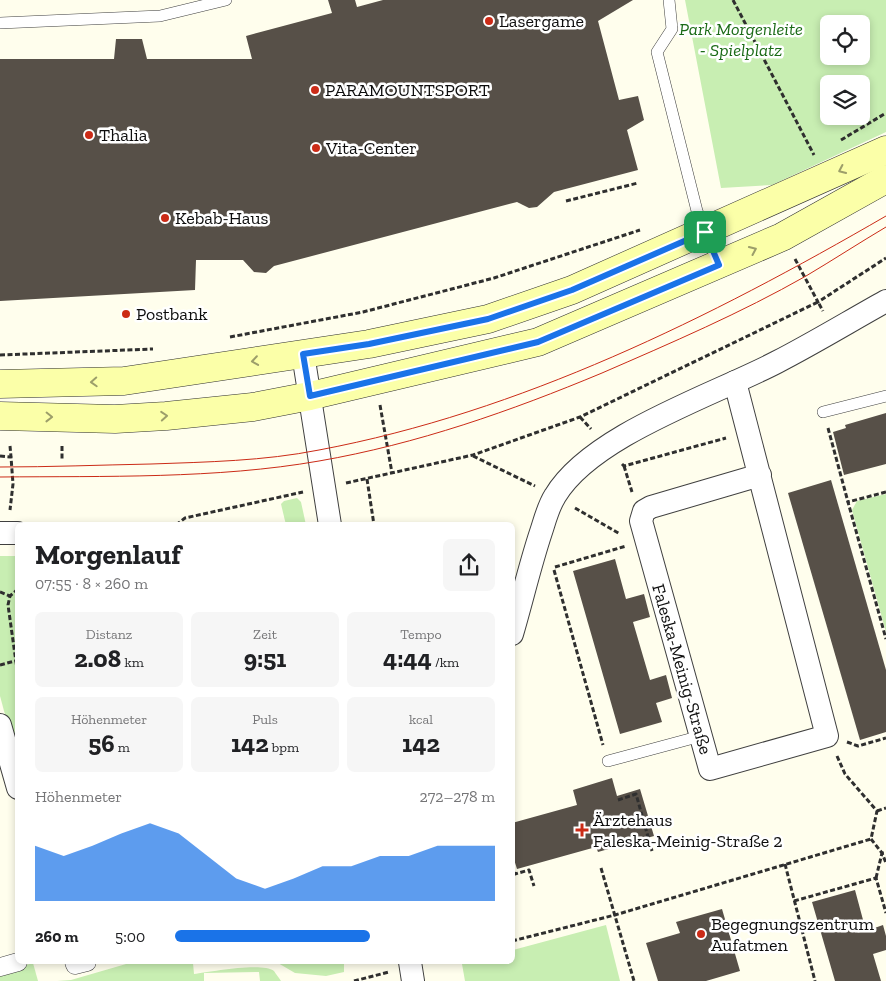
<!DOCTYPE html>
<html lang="de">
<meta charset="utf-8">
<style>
body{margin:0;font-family:"Zilla Slab",serif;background:#f6f6f6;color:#202124;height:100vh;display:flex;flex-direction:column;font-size:19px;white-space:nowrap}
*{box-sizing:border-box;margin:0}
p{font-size:16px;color:#757577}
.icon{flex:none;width:28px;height:28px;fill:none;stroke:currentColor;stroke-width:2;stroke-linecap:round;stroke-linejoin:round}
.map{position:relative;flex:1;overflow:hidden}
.side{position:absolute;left:15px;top:522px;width:500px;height:442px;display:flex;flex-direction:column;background:#fff;border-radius:8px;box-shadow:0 2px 8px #0003}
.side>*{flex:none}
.tools{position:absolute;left:820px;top:15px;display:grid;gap:10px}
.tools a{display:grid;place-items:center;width:50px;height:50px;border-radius:8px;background:#fff;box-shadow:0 2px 8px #0003;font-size:25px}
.pin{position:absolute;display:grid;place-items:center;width:42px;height:42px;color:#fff;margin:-21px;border-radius:10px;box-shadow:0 2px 8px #0006}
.round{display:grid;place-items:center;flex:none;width:52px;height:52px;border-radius:8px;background:#f6f6f6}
.headline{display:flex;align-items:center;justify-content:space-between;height:85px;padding:0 20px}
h1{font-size:28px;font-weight:800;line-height:38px}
.metrics{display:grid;grid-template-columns:repeat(3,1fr);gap:8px;height:85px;padding:5px 20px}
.metrics div{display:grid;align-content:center;border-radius:8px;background:#f6f6f6;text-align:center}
.metrics b{font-size:25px;font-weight:800}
.metrics small{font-size:14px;font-weight:400}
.metrics p{font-size:14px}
.chart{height:140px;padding:10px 20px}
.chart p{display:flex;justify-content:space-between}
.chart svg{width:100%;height:90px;margin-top:5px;fill:#1a73e8;opacity:.7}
ul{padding:0 20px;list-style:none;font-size:16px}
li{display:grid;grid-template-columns:80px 60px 1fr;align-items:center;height:38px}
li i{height:12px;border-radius:6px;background:#1a73e8}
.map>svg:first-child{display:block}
.green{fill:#c8eeb2;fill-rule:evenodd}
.building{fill:#575048}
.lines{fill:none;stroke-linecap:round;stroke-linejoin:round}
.service-casing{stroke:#404040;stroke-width:12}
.pedestrian-casing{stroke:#404040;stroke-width:19}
.minor-casing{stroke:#404040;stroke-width:24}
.secondary-casing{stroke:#2f2f2f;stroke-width:29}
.path{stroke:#2f2f2f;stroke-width:3;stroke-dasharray:5 2.5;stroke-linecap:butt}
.service{stroke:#fff;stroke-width:11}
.pedestrian{stroke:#fff;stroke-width:18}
.minor{stroke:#fff;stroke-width:22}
.secondary{stroke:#fbffa8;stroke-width:28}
.tram{stroke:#cb2b17;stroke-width:1}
.oneway{stroke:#9c9e6a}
.route-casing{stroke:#fff;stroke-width:10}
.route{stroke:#1a73e8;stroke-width:6}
.poi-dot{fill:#cb2b17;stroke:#fff;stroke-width:2}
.labels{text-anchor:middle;stroke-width:5;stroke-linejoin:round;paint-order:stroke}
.poi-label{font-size:18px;fill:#0d0d0d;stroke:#fff;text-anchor:start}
.park-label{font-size:18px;font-style:italic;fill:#1b6b17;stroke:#fff}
.street-label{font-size:18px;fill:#0d0d0d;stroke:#fff}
</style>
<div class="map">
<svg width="886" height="981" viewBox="0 0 886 981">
<rect width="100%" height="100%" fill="#fffeed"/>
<g class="green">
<path d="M685 0H886V132L772 185 721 188ZM829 24H861V56H829ZM829 84H861V116H829Z"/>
<path d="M886 494V632L852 510 857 501Z"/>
<path d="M297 498 301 502 306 525H286L281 504 284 501Z"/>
<path d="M0 556H17V759L0 696Z"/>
<path d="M606 925 620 981H465L462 964 512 962 513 950Z"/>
<path d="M133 962 193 963 194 974C210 972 262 962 274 971 276 974 279 978 281 981H260L259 972 204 973V981H57L71 980Z"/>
<path d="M33 963 38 981H0V972Z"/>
<path d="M278 963H344V972L326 976 295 973Z"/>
</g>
<g class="building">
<path d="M328 0H355L357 7 383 0H633L598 21 619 100 638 96 644 120 627 130 638 170 554 192 537 207 529 208 517 202 274 266 266 273 254 272 243 260H196L195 290 0 301V59H114L116 39H142L147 59H252L246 36 332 13Z"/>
<path d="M886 413V464L844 475 833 432 846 428 845 425Z"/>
<path d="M831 480 886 670V732L860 740 788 493Z"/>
<path d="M615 559 626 599 644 594 650 617 633 622 650 680 666 675 672 698 656 703 662 722 620 734 573 571Z"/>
<path d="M612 778 617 796 640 789 654 836 598 852 596 847 517 869 512 853V823L577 805 573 790Z"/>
<path d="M855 890 866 931 883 925 886 936V950L873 954 881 981H835L812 902Z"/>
<path d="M722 909 740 971 706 981H658L646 943 680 933 676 922Z"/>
</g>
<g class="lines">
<defs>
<g id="service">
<path d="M669 0 672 29 657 52 697 211 719 265"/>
<path d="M0 23 160 16 226 0"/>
<path d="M823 412 886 396"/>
<path d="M608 761 701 736"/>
</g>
<g id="pedestrian">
<path d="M74 962 75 965 87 962"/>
<path d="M0 967 18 962"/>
</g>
<g id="minor">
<path d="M303 354 330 525"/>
<path d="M735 382C766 500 796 618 827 736L710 769 641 521 644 511 651 507 760 475"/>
<path d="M0 533H18"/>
<path d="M512 634C522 600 530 565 541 532 545 520 548 507 555 496 591 435 714 395 777 362 814 343 850 321 886 301"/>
<path d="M0 725 18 788"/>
<path d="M410 962 413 981"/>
</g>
<g id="secondary">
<path d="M0 384 124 381 369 344 488 319 572 290 886 150"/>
<path d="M0 416 115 419 166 416 253 407 310 396 538 342 782 237 886 179"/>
</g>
</defs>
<use href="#service" class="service-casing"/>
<use href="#pedestrian" class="pedestrian-casing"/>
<use href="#minor" class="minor-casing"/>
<use href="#secondary" class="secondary-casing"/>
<g class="path">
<path d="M733 0 814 155"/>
<path d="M841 140 886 113"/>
<path d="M566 201 638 183"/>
<path d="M795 259 818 302 886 258"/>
<path d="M230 337 363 312 494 278 640 230"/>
<path d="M0 355 153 349"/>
<path d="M380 405 392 473"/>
<path d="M580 417 591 429"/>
<path d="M828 428 848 502"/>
<path d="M10 446 11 457"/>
<path d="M62 446V459"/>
<path d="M0 456 11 457 13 484 10 510"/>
<path d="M473 456 535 486"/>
<path d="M622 464 624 466 726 438"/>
<path d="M624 466 632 492"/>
<path d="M367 479 374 525"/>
<path d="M346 483 473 455 580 417 818 302 823 311"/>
<path d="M886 492 848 502 886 639"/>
<path d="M575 508 620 534"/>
<path d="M176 525 185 518 303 492"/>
<path d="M555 567 626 546"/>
<path d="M554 570 603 745"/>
<path d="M18 589 10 596 8 605 18 676"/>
<path d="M0 592 10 596"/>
<path d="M0 665 15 661"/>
<path d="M847 742 858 746 886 738"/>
<path d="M837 756 845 774 877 811 871 839"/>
<path d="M618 800 636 794 652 851"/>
<path d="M877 811 886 808"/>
<path d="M871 839 882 853 886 863"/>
<path d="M785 864 815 981"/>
<path d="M512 865 515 874 529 870 534 886"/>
<path d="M601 868 634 981"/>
<path d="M876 878 882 853H886"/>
<path d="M794 901 876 878 886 913"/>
<path d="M512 941 615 915 871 839"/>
<path d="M354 981 389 972"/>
</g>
<use href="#service" class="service"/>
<use href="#pedestrian" class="pedestrian"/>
<use href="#minor" class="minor"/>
<use href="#secondary" class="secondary"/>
<g class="tram">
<path d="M0 467C50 467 100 465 151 464 207 462 264 461 319 450 521 412 710 318 886 216"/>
<path d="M0 477C104 476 217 479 319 461 417 444 511 411 602 373 671 343 741 313 806 276 833 260 859 243 886 227"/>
</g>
</g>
<defs><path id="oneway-chevron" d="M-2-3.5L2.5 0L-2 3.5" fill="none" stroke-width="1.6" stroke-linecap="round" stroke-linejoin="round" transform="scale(1.25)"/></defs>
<g class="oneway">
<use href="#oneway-chevron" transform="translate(842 170) rotate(155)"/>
<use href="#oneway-chevron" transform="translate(753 250) rotate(-24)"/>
<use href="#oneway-chevron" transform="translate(255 361) rotate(172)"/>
<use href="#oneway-chevron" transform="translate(94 382) rotate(177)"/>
<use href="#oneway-chevron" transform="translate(164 416) rotate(-4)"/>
<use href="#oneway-chevron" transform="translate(49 417) rotate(1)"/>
</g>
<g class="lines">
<defs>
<path id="route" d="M705 232 719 265 538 342 310 396 303 354 369 344 488 319 572 290Z"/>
</defs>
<use href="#route" class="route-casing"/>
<use href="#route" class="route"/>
</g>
<g class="poi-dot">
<circle cx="489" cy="21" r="5"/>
<circle cx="315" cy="90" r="5"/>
<circle cx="89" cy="135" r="5"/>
<circle cx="316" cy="148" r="5"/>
<circle cx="165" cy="218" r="5"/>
<circle cx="126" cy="314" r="5"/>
<path d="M579.5 822.5h5v5h5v5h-5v5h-5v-5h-5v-5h5z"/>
<circle cx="701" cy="934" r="5"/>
</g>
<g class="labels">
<g class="poi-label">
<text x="499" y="27">Lasergame</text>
<text x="325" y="96">PARAMOUNTSPORT</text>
<text x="99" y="141">Thalia</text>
<text x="326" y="154">Vita-Center</text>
<text x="175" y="224">Kebab-Haus</text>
<text x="136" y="320">Postbank</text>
<text x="593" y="826">Ärztehaus<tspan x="593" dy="21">Faleska-Meinig-Straße 2</tspan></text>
<text x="711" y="930">Begegnungszentrum<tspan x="711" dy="21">Aufatmen</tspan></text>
</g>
<g class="park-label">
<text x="741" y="35">Park Morgenleite<tspan x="741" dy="21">- Spielplatz</tspan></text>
</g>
<g class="street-label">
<text transform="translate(682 669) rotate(74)" y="6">Faleska-Meinig-Straße</text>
</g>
</g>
</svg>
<div class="tools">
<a><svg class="icon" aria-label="locate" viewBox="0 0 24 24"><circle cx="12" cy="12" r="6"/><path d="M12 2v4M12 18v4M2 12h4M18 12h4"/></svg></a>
<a><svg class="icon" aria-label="layers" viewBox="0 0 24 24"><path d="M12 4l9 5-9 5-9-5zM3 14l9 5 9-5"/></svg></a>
</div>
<div class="pin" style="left:705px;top:232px;background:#1e9e55"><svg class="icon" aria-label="arrive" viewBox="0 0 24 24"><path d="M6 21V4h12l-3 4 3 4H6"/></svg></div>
<section class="side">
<div class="headline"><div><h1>Morgenlauf</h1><p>07:55 · 8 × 260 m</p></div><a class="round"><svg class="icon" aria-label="share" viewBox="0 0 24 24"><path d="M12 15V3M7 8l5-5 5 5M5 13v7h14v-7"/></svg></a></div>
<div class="metrics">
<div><p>Distanz</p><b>2.08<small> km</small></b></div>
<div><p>Zeit</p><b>9:51</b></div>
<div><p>Tempo</p><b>4:44<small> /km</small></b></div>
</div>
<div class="metrics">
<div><p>Höhenmeter</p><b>56<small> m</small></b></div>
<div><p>Puls</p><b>142<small> bpm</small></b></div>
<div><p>kcal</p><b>142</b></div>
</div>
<div class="chart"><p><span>Höhenmeter</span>272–278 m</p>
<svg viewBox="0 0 160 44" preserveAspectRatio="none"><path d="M0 44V17L10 22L20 17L30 11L40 6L50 11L60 22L70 33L80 38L90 33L100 27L110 27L120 22L130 22L140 17L150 17L160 17V44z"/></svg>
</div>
<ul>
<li><b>260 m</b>5:00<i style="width:61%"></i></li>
</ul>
</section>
</div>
